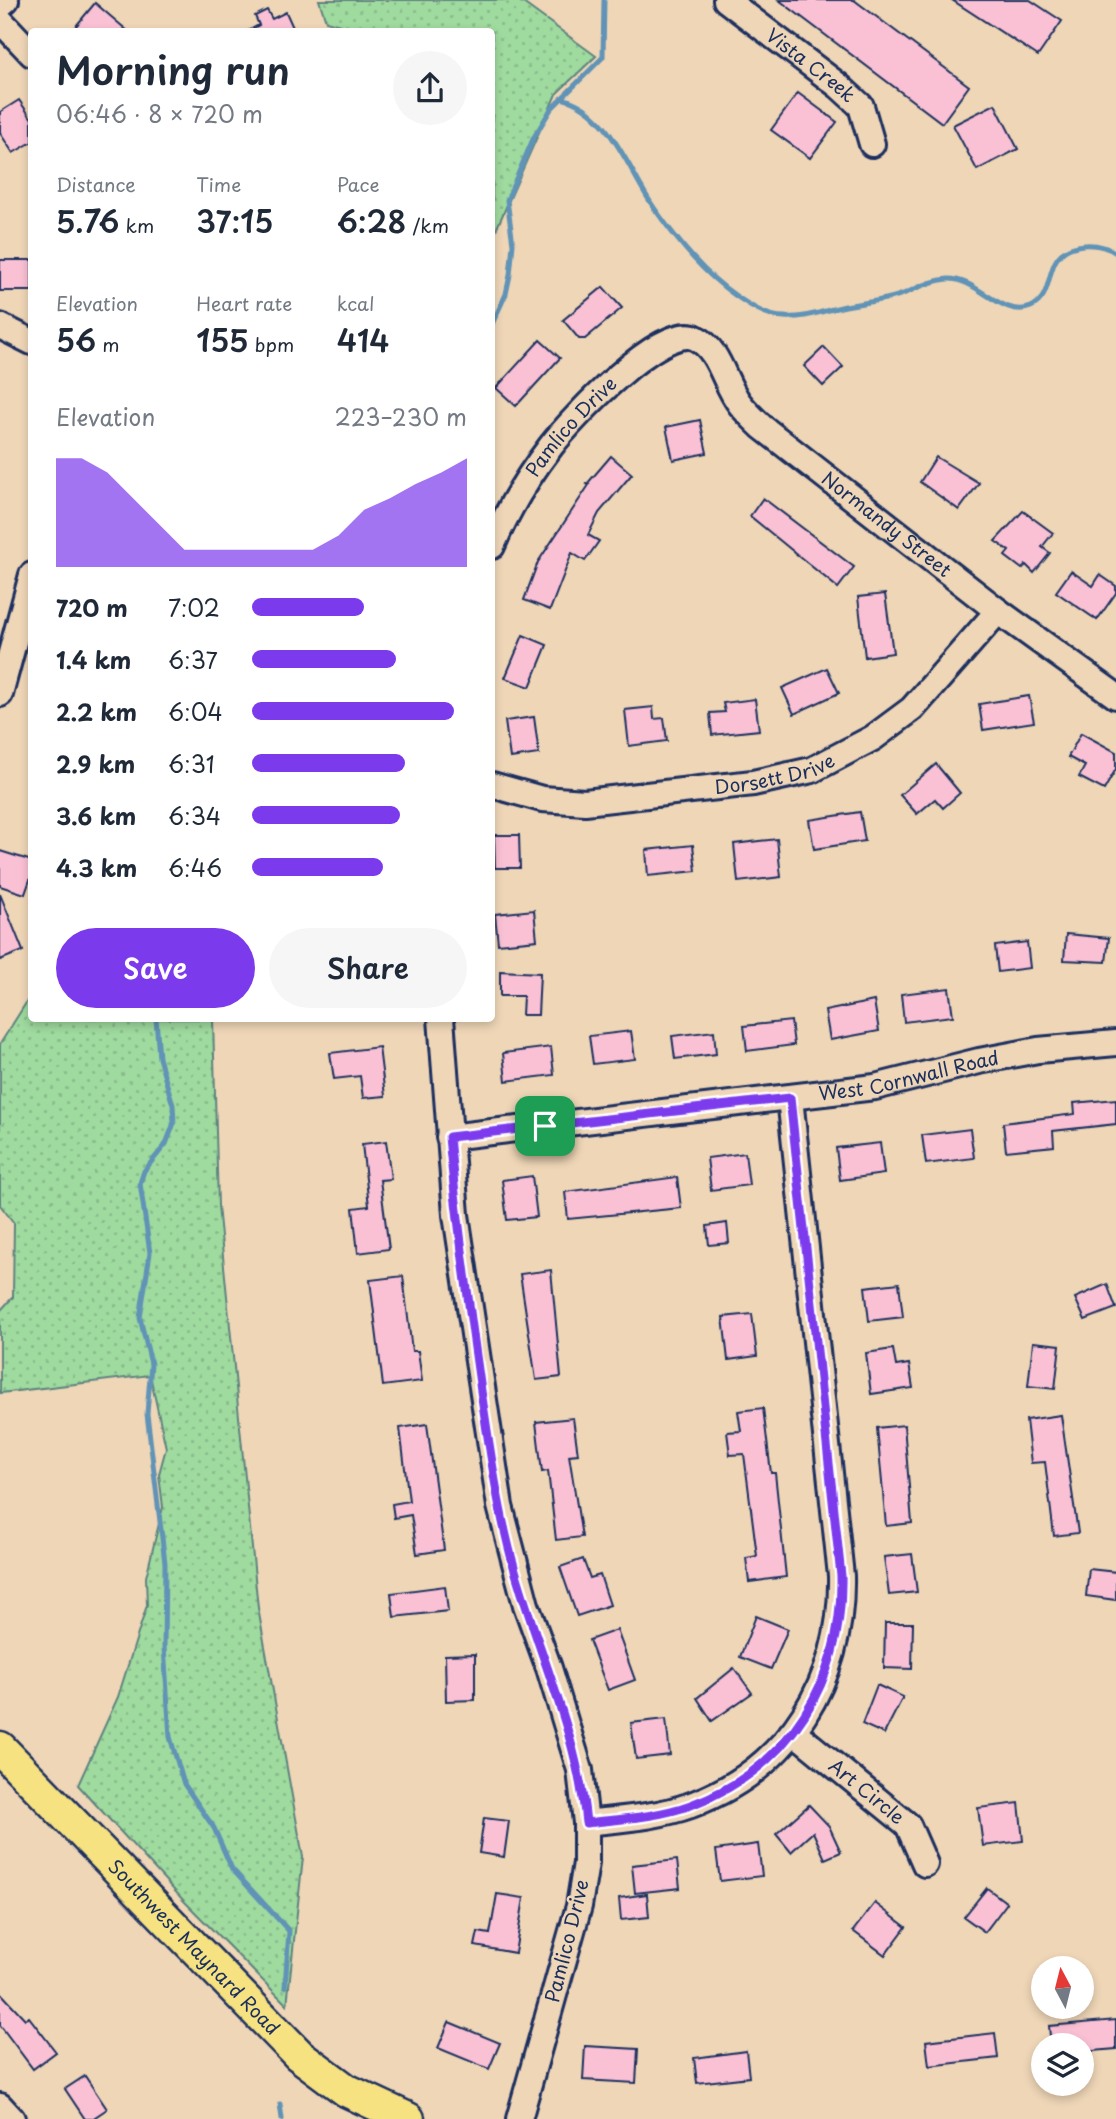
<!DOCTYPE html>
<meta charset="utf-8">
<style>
body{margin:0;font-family:"Playpen Sans",sans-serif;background:#f6f6f7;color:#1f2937;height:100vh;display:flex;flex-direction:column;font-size:26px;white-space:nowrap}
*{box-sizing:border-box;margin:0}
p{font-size:23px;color:#747a83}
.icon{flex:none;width:38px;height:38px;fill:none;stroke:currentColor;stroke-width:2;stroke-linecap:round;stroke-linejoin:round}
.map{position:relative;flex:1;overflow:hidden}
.side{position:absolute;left:28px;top:28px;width:467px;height:994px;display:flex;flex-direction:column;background:#fff;border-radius:7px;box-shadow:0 4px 10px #0003}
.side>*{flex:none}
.needle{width:46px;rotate:353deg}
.controls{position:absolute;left:1031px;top:1956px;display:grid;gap:14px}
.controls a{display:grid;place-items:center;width:63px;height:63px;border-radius:50%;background:#fff;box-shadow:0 4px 10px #0003;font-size:35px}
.pin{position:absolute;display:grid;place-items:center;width:60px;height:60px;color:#fff;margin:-30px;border-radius:14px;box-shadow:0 4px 10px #0006}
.round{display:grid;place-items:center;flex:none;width:74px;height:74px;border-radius:37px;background:#f6f6f7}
.overview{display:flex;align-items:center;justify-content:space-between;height:119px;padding:0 28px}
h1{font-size:38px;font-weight:600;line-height:52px}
.stats{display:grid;grid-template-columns:repeat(3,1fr);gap:10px;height:119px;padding:7px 28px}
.stats div{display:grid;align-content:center}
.stats b{font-size:30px;font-weight:600}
.stats small{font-size:19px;font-weight:400}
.stats p{font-size:19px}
.chart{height:196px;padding:14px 28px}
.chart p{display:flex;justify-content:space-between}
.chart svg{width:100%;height:126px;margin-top:7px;fill:#7c3aed;opacity:.7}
.button{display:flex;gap:14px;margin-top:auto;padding:14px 28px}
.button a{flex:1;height:80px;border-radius:42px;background:#7c3aed;color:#fff;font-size:28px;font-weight:600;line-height:80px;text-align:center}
.button a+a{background:#f6f6f7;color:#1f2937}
ul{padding:0 28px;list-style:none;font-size:23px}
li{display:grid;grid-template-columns:112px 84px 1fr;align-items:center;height:52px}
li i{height:18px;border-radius:9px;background:#7c3aed}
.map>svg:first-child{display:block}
.park{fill:url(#park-dots);stroke:#5d847e;stroke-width:2}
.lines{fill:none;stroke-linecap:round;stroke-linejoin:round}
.stream{stroke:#6093b6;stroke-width:5}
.building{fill:#fac1d4;stroke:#1b2f5e;stroke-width:2}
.minor-casing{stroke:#1b2f5e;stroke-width:30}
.major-casing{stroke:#1b2f5e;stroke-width:37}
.minor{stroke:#efd6b7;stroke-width:24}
.major{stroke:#f7e281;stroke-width:32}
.route-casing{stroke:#fff;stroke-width:14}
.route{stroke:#7c3aed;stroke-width:9}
.labels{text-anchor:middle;stroke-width:5;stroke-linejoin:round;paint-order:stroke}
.street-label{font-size:19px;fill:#1b2f5e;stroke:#efd6b7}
</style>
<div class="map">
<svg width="1116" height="2119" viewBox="0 0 1116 2119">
<defs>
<pattern id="park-dots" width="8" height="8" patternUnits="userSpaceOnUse" patternTransform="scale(1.75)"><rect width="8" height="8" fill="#9fda9f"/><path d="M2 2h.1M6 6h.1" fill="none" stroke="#88bb8b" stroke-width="1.8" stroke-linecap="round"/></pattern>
</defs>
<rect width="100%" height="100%" fill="#efd6b7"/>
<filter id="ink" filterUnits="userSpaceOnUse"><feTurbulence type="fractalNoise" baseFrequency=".0143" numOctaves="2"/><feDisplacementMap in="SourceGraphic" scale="14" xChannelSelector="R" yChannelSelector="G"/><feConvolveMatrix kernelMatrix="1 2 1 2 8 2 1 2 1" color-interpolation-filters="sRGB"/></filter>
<g filter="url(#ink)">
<g class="park">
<path d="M319 0H519L596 56 556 94 492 239V32L361 31 326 21Z"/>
<path d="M31 995 32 1018 213 1019 218 1206 258 1608 303 1857 287 2005 184 1901 78 1785 118 1697 147 1605 146 1577 163 1507 159 1474 166 1448 150 1375 0 1393V1311L13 1297 14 1223 0 1205V1044Z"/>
</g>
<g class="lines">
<g class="stream">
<path d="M561 98C611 109 629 174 657 212 680 244 703 273 736 296 749 305 767 317 784 317 804 319 822 311 841 307 862 302 883 302 903 294 918 288 932 280 948 279 977 278 1003 319 1031 307 1049 299 1047 278 1055 262 1066 241 1098 241 1116 253"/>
<path d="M492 324 506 294 510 275 513 244 507 200 534 137 551 109 603 57 604 0"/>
<path d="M156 1018 159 1058 173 1105 174 1123 166 1144 144 1171 140 1183 150 1253 140 1318 151 1364 147 1414 165 1563 164 1647 170 1737 184 1784 214 1828 232 1869 289 1931 285 1987"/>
<path d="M280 2104 282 2119"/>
</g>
</g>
<g class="building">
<path d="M779 0H854L969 86 942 123Z"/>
<path d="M952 0H1030L1062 21 1038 56Z"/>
<path d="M95 3 129 32H71Z"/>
<path d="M267 10 272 19 286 12 295 32H246L259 25 255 16Z"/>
<path d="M798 93 837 122 810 158 771 130Z"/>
<path d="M19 100 32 119V142L13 153 0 133V112Z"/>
<path d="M995 104 1018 149 977 170 953 125Z"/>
<rect x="0" y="260" width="32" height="31"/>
<path d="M603 287 622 308 585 339H579L563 320Z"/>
<path d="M540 340 560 358 516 406 496 388Z"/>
<path d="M824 347 843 367 823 386 804 366Z"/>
<path d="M700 420 707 453 673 460 666 427Z"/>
<path d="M611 456 632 474 599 513 588 535 599 541 585 561 572 553 550 610 524 600 538 562 589 485 587 484Z"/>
<path d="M936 457 979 483 959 510 920 482Z"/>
<path d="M763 498 854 567 838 588 750 516Z"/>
<path d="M1023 511 1053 533 1042 547 1050 553 1034 573 1026 565 1022 569 1005 556 1009 551 995 541Z"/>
<path d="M1071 571 1093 586 1100 575 1116 586V593L1097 620 1056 592Z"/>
<path d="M885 594 893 653 865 657 858 597Z"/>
<path d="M523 635 547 645 530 687 505 678Z"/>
<path d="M827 668 839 693 794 714 782 688Z"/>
<path d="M1029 696 1034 722 983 730 979 704Z"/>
<path d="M755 699 759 730 712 735 710 713 725 712 723 703Z"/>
<path d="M653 707 654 719 664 718 667 741 629 746 625 710Z"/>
<path d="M534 717 539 754 510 758 505 721Z"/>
<path d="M1081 733 1116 752V769L1104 790 1079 777 1085 766 1068 757Z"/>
<path d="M936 764 960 793 943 808 935 799 917 814 900 795Z"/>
<path d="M860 812 865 841 814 849 809 820Z"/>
<path d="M494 835H519L520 868H495Z"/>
<path d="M777 839 781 877 738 882 734 844Z"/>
<path d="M693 845 696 871 648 876 646 850Z"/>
<path d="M0 851 32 861V874L25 894 0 886Z"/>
<path d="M0 894 23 951 0 960Z"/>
<path d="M534 910 537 940 498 944 495 914Z"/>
<path d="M1066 934 1109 938 1106 962 1064 960Z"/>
<path d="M1027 942 1030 968 998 972 995 946Z"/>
<path d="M500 971 540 973 538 1015H522L523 996H500Z"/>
<path d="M949 988 953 1016 904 1022 901 994Z"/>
<path d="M874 1001 879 1031 830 1040 825 1011Z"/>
<path d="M791 1021 794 1045 747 1051 744 1026Z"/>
<path d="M631 1031 635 1059 593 1064 589 1036Z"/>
<path d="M714 1031 716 1054 675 1059 672 1036Z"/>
<path d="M379 1047 385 1096 363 1098 360 1076 334 1079 330 1053Z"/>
<path d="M551 1047 554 1075 506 1081 503 1053Z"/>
<path d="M1116 1099V1124L1053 1131 1054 1146 1006 1151 1003 1123 1075 1114 1074 1103Z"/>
<path d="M970 1129 974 1158 926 1164 922 1135Z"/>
<path d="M386 1141 391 1179 380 1180 389 1249 358 1253 353 1208 369 1206 362 1144Z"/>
<path d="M880 1143 884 1174 840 1180 836 1148Z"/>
<path d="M745 1153 749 1185 711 1190 707 1158Z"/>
<path d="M532 1176 537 1217 507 1220 502 1180Z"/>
<path d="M677 1177 681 1208 568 1219 565 1192Z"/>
<path d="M727 1223 729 1243 709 1245 707 1226Z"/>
<path d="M551 1270 561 1377 536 1380 520 1274Z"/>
<path d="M403 1276 412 1351H418L422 1381 383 1386 370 1280Z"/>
<path d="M899 1283 903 1317 869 1321 865 1287Z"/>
<path d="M1107 1284 1116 1308 1085 1320 1075 1298Z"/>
<path d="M752 1314 757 1356 728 1360 723 1317Z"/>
<path d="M1033 1342 1060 1345 1055 1389 1028 1386Z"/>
<path d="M893 1349 896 1366 909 1364 913 1388 871 1394 866 1353Z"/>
<path d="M763 1408 771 1473H775L786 1577 749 1582 746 1558 757 1556 744 1454 730 1455 727 1432 741 1431 738 1411Z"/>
<path d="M1061 1415 1078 1533 1054 1536 1045 1462 1031 1463 1026 1420Z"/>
<path d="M573 1418 578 1454 569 1455 582 1537 556 1540 548 1471 542 1472 536 1422Z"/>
<path d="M427 1424 444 1550 417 1554 411 1515 394 1518 392 1504 409 1501 400 1428Z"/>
<path d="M904 1425 912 1523 886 1526 877 1428Z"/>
<path d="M912 1554 917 1592 889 1595 884 1557Z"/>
<path d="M583 1559 590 1578 600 1575 610 1605 577 1616 560 1567Z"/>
<path d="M1089 1569 1116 1572V1600L1086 1596Z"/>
<path d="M445 1586 448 1611 394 1617 391 1593Z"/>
<path d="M756 1616 788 1629 771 1669 740 1657Z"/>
<path d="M885 1623H913L912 1669 884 1668Z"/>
<path d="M617 1630 635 1680 608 1690 589 1640Z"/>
<path d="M475 1654V1700L446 1701 445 1655Z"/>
<path d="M734 1668 752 1693 712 1721 697 1698Z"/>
<path d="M877 1685 903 1697 884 1734 862 1724Z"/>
<path d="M666 1719 670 1755 636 1759 631 1723Z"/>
<path d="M1019 1803 1023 1841 983 1846 978 1808Z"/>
<path d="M809 1805 829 1826 841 1852 825 1859 813 1832 791 1852 776 1834Z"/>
<path d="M484 1818 509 1821 504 1857 479 1853Z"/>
<path d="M758 1844 762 1876 720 1881 716 1850Z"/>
<path d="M677 1860 680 1888 635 1893 632 1865Z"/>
<path d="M987 1888 1007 1903 985 1932 964 1917Z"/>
<path d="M497 1894 524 1898 515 1953 475 1946 478 1932 490 1934Z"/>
<path d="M647 1894 649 1917 621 1920 619 1898Z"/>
<path d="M875 1903 906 1927 885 1955 853 1931Z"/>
<path d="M0 1992 25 2019 29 2017 56 2052 33 2069 0 2025Z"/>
<path d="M1116 2020V2049L1082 2052V2046H1051L1049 2026Z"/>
<path d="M449 2022 500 2043 489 2069 438 2048Z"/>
<path d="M995 2033 998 2058 929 2066 926 2041Z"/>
<path d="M585 2046 638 2049 636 2083 583 2080Z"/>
<path d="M746 2051 749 2077 697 2083 694 2058Z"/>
<path d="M85 2076 107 2109 92 2119H85L65 2089Z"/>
</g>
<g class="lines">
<defs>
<g id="minor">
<path id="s1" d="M726 0 839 86 861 106 872 144"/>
<path d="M0 5 6 0"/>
<path d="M0 20 32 54"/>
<path d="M0 326 32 342"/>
<path id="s2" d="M492 546C507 511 528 476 551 446 571 420 663 321 696 338 720 350 724 384 740 404 746 412 754 419 762 427L998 611 1116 696"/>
<path d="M0 694 32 575"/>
<path id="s3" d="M492 785 542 799 585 802 753 783 812 770 873 738 912 709 998 611"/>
<path d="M441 1018 456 1215 500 1506 526 1605 549 1668 580 1770 586 1823V1863L579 1906 519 2119"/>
<path id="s4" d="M449 1137 875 1087 979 1061 1038 1050 1116 1043"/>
<path id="s5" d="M794 1732 908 1825 925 1864"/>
<path d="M586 1823C621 1819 658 1817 691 1805 791 1768 843 1679 841 1576L790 1098"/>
<path d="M0 2106 12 2119"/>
</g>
<g id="major">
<path id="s6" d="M0 1748 299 2055 346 2090 408 2119"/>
</g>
</defs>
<use href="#minor" class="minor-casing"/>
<use href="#major" class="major-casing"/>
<use href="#minor" class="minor"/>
<use href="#major" class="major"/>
</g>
</g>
<g class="lines" filter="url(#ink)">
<defs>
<path id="route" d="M790 1098 841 1576C843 1679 791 1768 691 1805 658 1817 621 1819 586 1823 577 1726 532 1641 509 1548 496 1496 489 1443 481 1391 469 1306 457 1222 449 1137Z"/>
</defs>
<use href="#route" class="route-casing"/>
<use href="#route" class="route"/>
</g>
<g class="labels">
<g class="street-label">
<text dy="7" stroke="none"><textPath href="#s1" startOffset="107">Vista Creek</textPath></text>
<text dy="7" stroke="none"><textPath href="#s2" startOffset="144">Pamlico Drive</textPath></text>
<text dy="7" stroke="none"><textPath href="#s2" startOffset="574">Normandy Street</textPath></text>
<text dy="7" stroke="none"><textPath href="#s3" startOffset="287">Dorsett Drive</textPath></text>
<text dy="7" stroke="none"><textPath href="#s4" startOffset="464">West Cornwall Road</textPath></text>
<text dy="7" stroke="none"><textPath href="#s5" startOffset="94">Art Circle</textPath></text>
<text transform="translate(567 1941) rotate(-76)" y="7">Pamlico Drive</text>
<text dy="7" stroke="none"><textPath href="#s6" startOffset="278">Southwest Maynard Road</textPath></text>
</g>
</g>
</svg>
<div class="controls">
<a><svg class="needle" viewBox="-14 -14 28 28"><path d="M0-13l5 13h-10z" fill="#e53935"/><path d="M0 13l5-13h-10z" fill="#747a83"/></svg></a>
<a><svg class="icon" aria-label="layers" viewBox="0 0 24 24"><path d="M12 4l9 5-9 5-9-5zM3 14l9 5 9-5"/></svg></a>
</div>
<div class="pin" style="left:545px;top:1126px;background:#1e9e55"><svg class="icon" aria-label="arrive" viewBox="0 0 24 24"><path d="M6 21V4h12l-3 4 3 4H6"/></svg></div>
<section class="side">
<div class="overview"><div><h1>Morning run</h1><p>06:46 · 8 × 720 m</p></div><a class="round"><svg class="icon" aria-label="share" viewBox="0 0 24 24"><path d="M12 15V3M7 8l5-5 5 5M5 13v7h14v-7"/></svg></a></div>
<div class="stats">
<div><p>Distance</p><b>5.76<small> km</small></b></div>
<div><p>Time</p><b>37:15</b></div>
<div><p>Pace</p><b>6:28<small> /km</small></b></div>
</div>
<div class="stats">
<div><p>Elevation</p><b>56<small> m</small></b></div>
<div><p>Heart rate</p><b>155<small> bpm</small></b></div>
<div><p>kcal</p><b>414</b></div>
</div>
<div class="chart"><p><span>Elevation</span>223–230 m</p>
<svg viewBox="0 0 160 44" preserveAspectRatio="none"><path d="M0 44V6L10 6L20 11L30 20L40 29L50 38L60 38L70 38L80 38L90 38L100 38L110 33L120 24L130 20L140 15L150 11L160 6V44z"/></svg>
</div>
<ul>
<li><b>720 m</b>7:02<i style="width:52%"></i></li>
<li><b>1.4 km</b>6:37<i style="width:67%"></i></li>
<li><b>2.2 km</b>6:04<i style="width:94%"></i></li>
<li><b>2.9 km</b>6:31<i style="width:71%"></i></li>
<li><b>3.6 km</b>6:34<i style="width:69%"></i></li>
<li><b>4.3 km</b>6:46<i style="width:61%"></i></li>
</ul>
<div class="button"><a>Save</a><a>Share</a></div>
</section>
</div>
